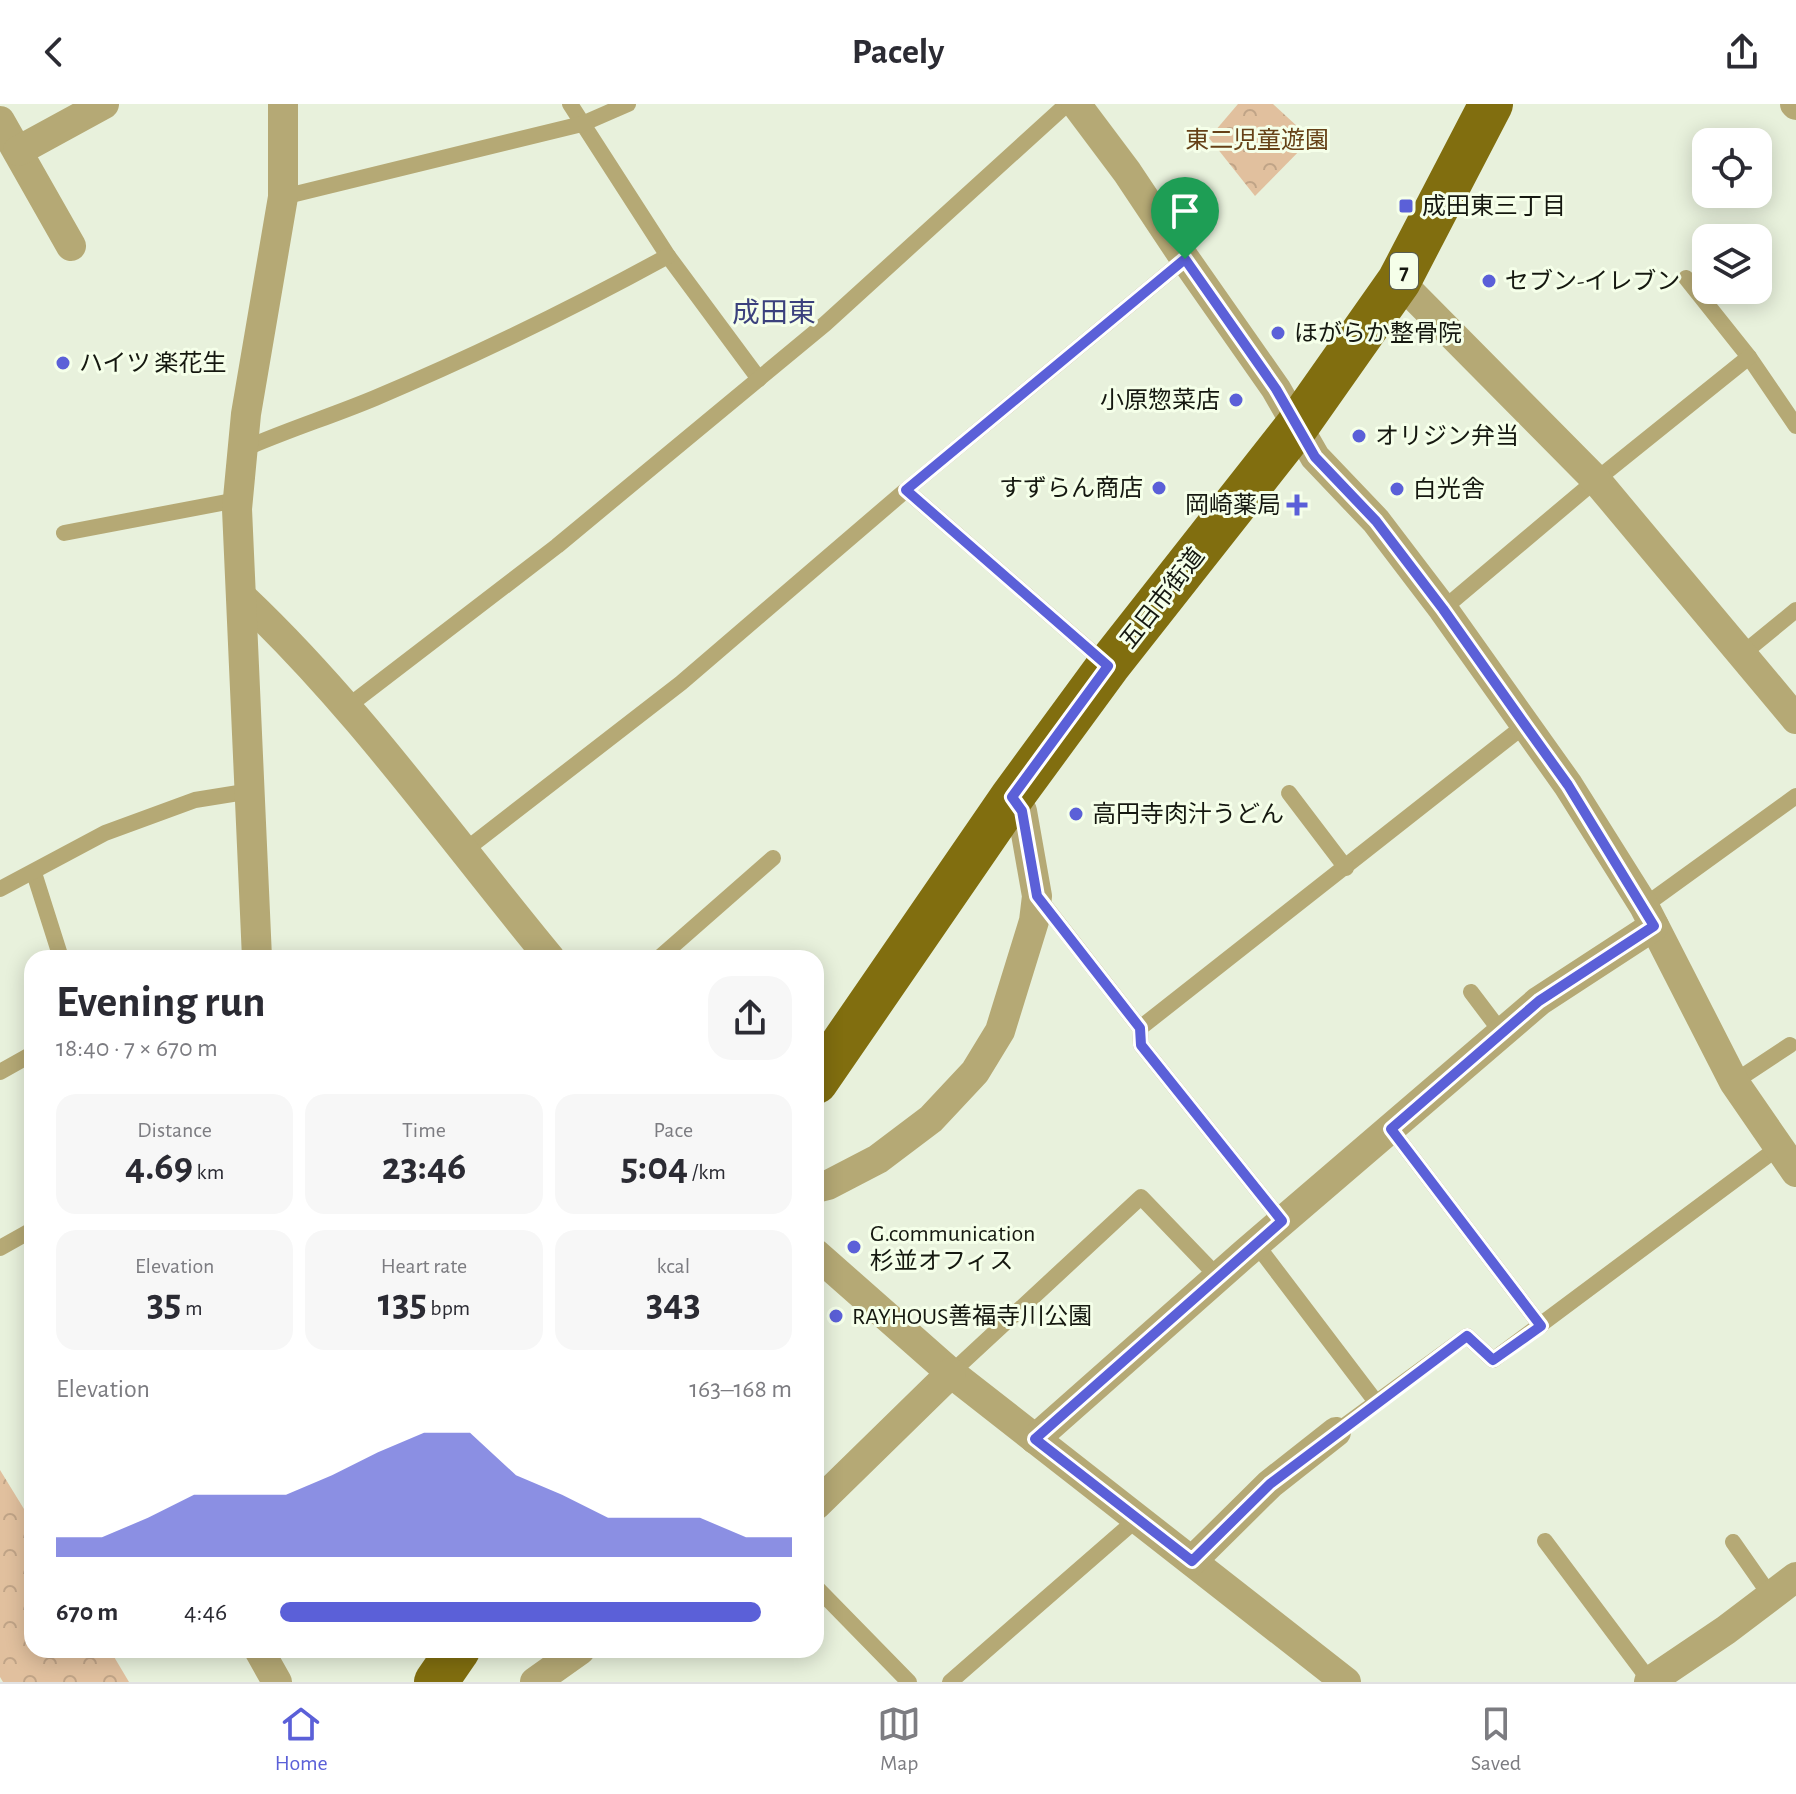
<!DOCTYPE html>
<meta charset="utf-8">
<style>
body{margin:0;font-family:"Alegreya Sans","Noto Sans JP",sans-serif;background:#f7f7f7;color:#2b2b33;height:100vh;display:flex;flex-direction:column;font-size:30px;white-space:nowrap}
*{box-sizing:border-box;margin:0}
p{font-size:26px;color:#7c7c81}
.icon{flex:none;width:44px;height:44px;fill:none;stroke:currentColor;stroke-width:2;stroke-linecap:round;stroke-linejoin:round}
.map{position:relative;flex:1;overflow:hidden}
.side{position:absolute;left:24px;top:846px;width:800px;height:708px;display:flex;flex-direction:column;background:#fff;border-radius:24px;box-shadow:0 4px 20px #0003}
.side>*{flex:none}
.buttons{position:absolute;left:1692px;top:24px;display:grid;gap:16px}
.buttons a{display:grid;place-items:center;width:80px;height:80px;border-radius:16px;background:#fff;box-shadow:0 4px 20px #0003;font-size:40px}
.pin{position:absolute;display:grid;place-items:center;width:68px;height:68px;color:#fff;margin:-82px -34px;border-radius:50% 50% 50% 0;rotate:-45deg;box-shadow:0 0 8px #0007}
.pin .icon{rotate:45deg}
.round{display:grid;place-items:center;flex:none;width:84px;height:84px;border-radius:24px;background:#f7f7f7}
.headline{display:flex;align-items:center;justify-content:space-between;height:136px;padding:0 32px}
h1{font-size:44px;font-weight:700;line-height:60px}
.figures{display:grid;grid-template-columns:repeat(3,1fr);gap:12px;height:136px;padding:8px 32px}
.figures div{display:grid;align-content:center;border-radius:20px;background:#f7f7f7;text-align:center}
.figures b{font-size:40px;font-weight:700}
.figures small{font-size:22px;font-weight:400}
.figures p{font-size:22px}
.chart{height:224px;padding:16px 32px}
.chart p{display:flex;justify-content:space-between}
.chart svg{width:100%;height:144px;margin-top:8px;fill:#5b60d8;opacity:.7}
ul{padding:0 32px;list-style:none;font-size:26px}
li{display:grid;grid-template-columns:128px 96px 1fr;align-items:center;height:60px}
li i{height:20px;border-radius:10px;background:#5b60d8}
header{display:flex;justify-content:space-between;align-items:center;height:104px;padding:0 32px;background:#fff;font-size:36px;font-weight:700}
.dock{display:flex;justify-content:space-around;align-items:center;height:112px;border-top:2px solid #e1e1e2;background:#fff;font-size:22px;color:#7c7c81}
.dock a{display:grid;justify-items:center;gap:4px}
.dock .selected{color:#5b60d8}
.map>svg:first-child{display:block}
.park{fill:url(#park-crowns)}
.lines{fill:none;stroke-linecap:round;stroke-linejoin:round}
.lane{stroke:#b5a975;stroke-width:16}
.street{stroke:#b5a975;stroke-width:30}
.primary{stroke:#816e0f;stroke-width:44}
.route-casing{stroke:#fff;stroke-width:16}
.route{stroke:#5b60d8;stroke-width:10}
.poi-dot{fill:#5b60d8;stroke:#f5ffe9;stroke-width:3}
.labels{text-anchor:middle;stroke-width:6;stroke-linejoin:round;paint-order:stroke}
.shield{fill:#f5ffe9;stroke:#585d51;stroke-width:2}
.shield-label{font-size:22px;font-weight:bold;fill:#151810}
.park-label{font-size:24px;fill:#664117;stroke:#f5ffe9}
.poi-label{font-size:24px;fill:#151810;stroke:#f5ffe9;text-anchor:start}
.street-label{font-size:24px;fill:#151810;stroke:#f5ffe9}
.quarter-label{font-size:28px;fill:#3b417d;stroke:#f5ffe9}
</style>
<header><svg class="icon" aria-label="back" viewBox="0 0 24 24"><path d="M15 5l-7 7 7 7"/></svg>Pacely<svg class="icon" aria-label="share" viewBox="0 0 24 24"><path d="M12 15V3M7 8l5-5 5 5M5 13v7h14v-7"/></svg></header>
<div class="map">
<svg width="1796" height="1578" viewBox="0 0 1796 1578">
<defs>
<pattern id="park-crowns" width="20" height="18" patternUnits="userSpaceOnUse" patternTransform="scale(2)"><rect width="20" height="18" fill="#e1c09e"/><path d="M2 6a3 3 0 1 1 6 0M12 15a3 3 0 1 1 6 0" fill="none" stroke="#c0a487"/></pattern>
</defs>
<rect width="100%" height="100%" fill="#e8f1dc"/>
<g class="park">
<path d="M1238 0H1273L1311 35 1255 92 1209 34Z"/>
<path d="M0 1366 32 1418V1546H110L129 1578H3L0 1573Z"/>
</g>
<g class="lines">
<g class="lane">
<path d="M570 0 668 152 759 275"/>
<path d="M283 93 582 20 628 0"/>
<path d="M1686 174 1749 253 1796 322"/>
<path d="M244 345C287 326 332 312 375 294 475 252 573 204 668 152"/>
<path d="M906 386 1107 561"/>
<path d="M64 429 237 396"/>
<path d="M1443 505 1596 376 1749 253"/>
<path d="M1741 551 1796 506"/>
<path d="M347 603 557 442 825 220 1067 0"/>
<path d="M1289 689 1346 764"/>
<path d="M464 747 681 579 906 386 1185 155"/>
<path d="M34 769 61 854"/>
<path d="M0 785 105 729 195 696 251 687"/>
<path d="M1038 793 1140 924"/>
<path d="M1644 802 1796 692"/>
<path d="M659 854 773 754"/>
<path d="M1471 888 1502 929"/>
<path d="M0 968 32 950"/>
<path d="M1734 978 1790 941"/>
<path d="M1391 1025 1541 1222"/>
<path d="M1282 1117 1141 941 1140 924 1525 621"/>
<path d="M1256 1140 1376 1298"/>
<path d="M0 1144 32 1126"/>
<path d="M951 1269 1141 1093 1218 1173"/>
<path d="M1336 1328 1467 1232 1493 1256 1779 1043"/>
<path d="M1545 1437 1650 1577"/>
<path d="M1733 1438 1770 1491"/>
<path d="M816 1483 909 1578"/>
<path d="M950 1578 1137 1415"/>
</g>
<g class="street">
<path d="M1076 0 1127 68 1185 155 1276 285 1315 353 1376 417 1443 505 1568 681 1644 802 1734 978 1796 1068"/>
<path d="M1795 0 1796 1"/>
<path d="M0 17 71 142"/>
<path d="M18 47 104 0"/>
<path d="M1399 177 1596 376 1796 615"/>
<path d="M241 492C357 601 449 732 550 854"/>
<path d="M257 854 237 405 246 310 283 93V0"/>
<path d="M816 1084 828 1081 878 1055 931 1015 975 968 1000 927 1034 817 1037 792 1022 707 1012 693"/>
<path d="M816 1150 951 1269 1346 1578"/>
<path d="M1035 1335 1243 1151 1539 897 1654 822"/>
<path d="M816 1401 951 1269"/>
<path d="M1192 1457 1270 1380 1336 1328"/>
<path d="M259 1546 277 1578"/>
<path d="M535 1578 580 1546"/>
<path d="M1649 1578 1726 1526 1796 1473"/>
</g>
<g class="primary">
<path d="M816 978 1012 693 1108 562 1297 322 1399 177 1491 0"/>
<path d="M436 1578 458 1546"/>
</g>
</g>
<g class="lines">
<defs>
<path id="route" d="M1185 155 1276 285 1315 353 1376 417 1443 505 1525 621 1568 681 1654 822 1539 897 1391 1025 1541 1222 1493 1256 1467 1232 1270 1380 1192 1457 1035 1335 1282 1117 1141 941 1140 924 1037 792 1022 707 1012 693 1108 562 906 386Z"/>
</defs>
<use href="#route" class="route-casing"/>
<use href="#route" class="route"/>
</g>
<g class="poi-dot">
<rect x="1398" y="94" width="16" height="16" rx="4"/>
<circle cx="1489" cy="177" r="8"/>
<circle cx="1278" cy="229" r="8"/>
<circle cx="63" cy="259" r="8"/>
<circle cx="1236" cy="296" r="8"/>
<circle cx="1359" cy="332" r="8"/>
<circle cx="1159" cy="384" r="8"/>
<circle cx="1397" cy="385" r="8"/>
<path d="M1293 389h8v8h8v8h-8v8h-8v-8h-8v-8h8z"/>
<circle cx="1076" cy="710" r="8"/>
<circle cx="854" cy="1143" r="8"/>
<circle cx="836" cy="1212" r="8"/>
</g>
<g class="labels">
<rect class="shield" x="1390" y="149" width="28" height="36" rx="6"/>
<g class="shield-label">
<text x="1404" y="175">7</text>
</g>
<g class="park-label">
<text x="1257" y="44">東二児童遊園</text>
</g>
<g class="poi-label">
<text x="1422" y="110">成田東三丁目</text>
<text x="1505" y="185">セブン-イレブン</text>
<text x="1294" y="237">ほがらか整骨院</text>
<text x="79" y="267">ハイツ 楽花生</text>
<text x="1220" y="304" text-anchor="end">小原惣菜店</text>
<text x="1375" y="340">オリジン弁当</text>
<text x="1143" y="392" text-anchor="end">すずらん商店</text>
<text x="1413" y="393">白光舎</text>
<text x="1281" y="409" text-anchor="end">岡崎薬局</text>
<text x="1092" y="718">高円寺肉汁うどん</text>
<text x="870" y="1137">G.communication<tspan x="870" dy="28">杉並オフィス</tspan></text>
<text x="852" y="1220">RAYHOUS善福寺川公園</text>
</g>
<g class="street-label">
<text transform="translate(1162 494) rotate(-52)" y="8">五日市街道</text>
</g>
<g class="quarter-label">
<text x="774" y="218">成田東</text>
</g>
</g>
</svg>
<div class="buttons">
<a><svg class="icon" aria-label="locate" viewBox="0 0 24 24"><circle cx="12" cy="12" r="6"/><path d="M12 2v4M12 18v4M2 12h4M18 12h4"/></svg></a>
<a><svg class="icon" aria-label="layers" viewBox="0 0 24 24"><path d="M12 4l9 5-9 5-9-5zM3 14l9 5 9-5"/></svg></a>
</div>
<div class="pin" style="left:1185px;top:155px;background:#1e9e55"><svg class="icon" aria-label="arrive" viewBox="0 0 24 24"><path d="M6 21V4h12l-3 4 3 4H6"/></svg></div>
<section class="side">
<div class="headline"><div><h1>Evening run</h1><p>18:40 · 7 × 670 m</p></div><a class="round"><svg class="icon" aria-label="share" viewBox="0 0 24 24"><path d="M12 15V3M7 8l5-5 5 5M5 13v7h14v-7"/></svg></a></div>
<div class="figures">
<div><p>Distance</p><b>4.69<small> km</small></b></div>
<div><p>Time</p><b>23:46</b></div>
<div><p>Pace</p><b>5:04<small> /km</small></b></div>
</div>
<div class="figures">
<div><p>Elevation</p><b>35<small> m</small></b></div>
<div><p>Heart rate</p><b>135<small> bpm</small></b></div>
<div><p>kcal</p><b>343</b></div>
</div>
<div class="chart"><p><span>Elevation</span>163–168 m</p>
<svg viewBox="0 0 160 44" preserveAspectRatio="none"><path d="M0 44V38L10 38L20 32L30 25L40 25L50 25L60 19L70 12L80 6L90 6L100 19L110 25L120 32L130 32L140 32L150 38L160 38V44z"/></svg>
</div>
<ul>
<li><b>670 m</b>4:46<i style="width:94%"></i></li>
</ul>
</section>
</div>
<nav class="dock">
<a class="selected"><svg class="icon" aria-label="home" viewBox="0 0 24 24"><path d="M3 11l9-7 9 7M6 9v11h12V9"/></svg>Home</a>
<a><svg class="icon" aria-label="map" viewBox="0 0 24 24"><path d="M3 6l6-2 6 2 6-2v14l-6 2-6-2-6 2zM9 4v14M15 6v14"/></svg>Map</a>
<a><svg class="icon" aria-label="saved" viewBox="0 0 24 24"><path d="M7 4h10v16l-5-4-5 4z"/></svg>Saved</a>
</nav>
